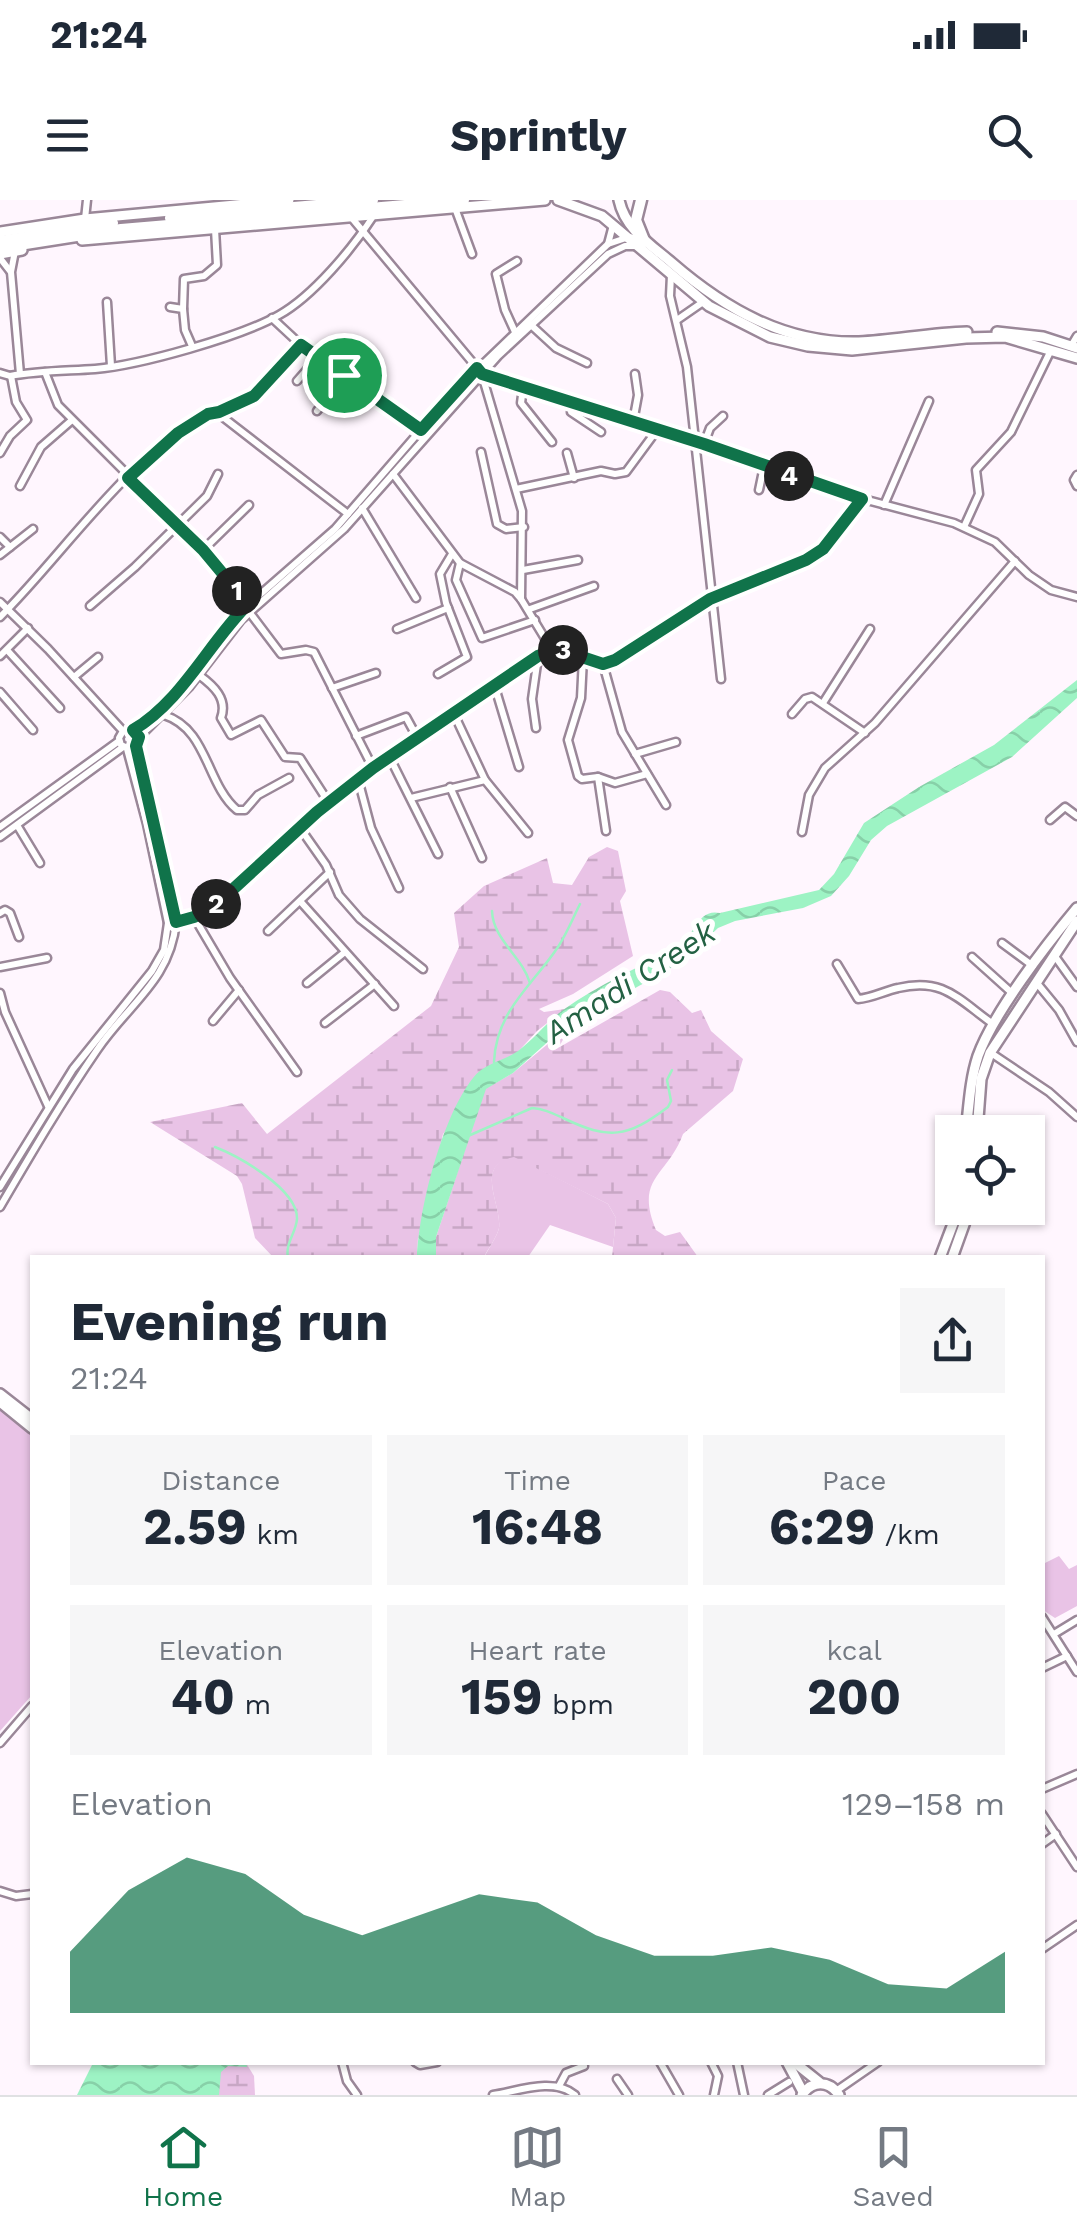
<!DOCTYPE html>
<meta charset="utf-8">
<style>
body{margin:0;font-family:"Work Sans",sans-serif;background:#f6f6f7;color:#1f2937;height:100vh;display:flex;flex-direction:column;font-size:38px;white-space:nowrap}
*{box-sizing:border-box;margin:0}
p{font-size:32px;color:#747a83}
.icon{flex:none;width:55px;height:55px;fill:none;stroke:currentColor;stroke-width:2;stroke-linecap:round;stroke-linejoin:round}
.map{position:relative;flex:1;overflow:hidden}
.drawer{position:absolute;left:30px;top:1055px;width:1015px;height:810px;display:flex;flex-direction:column;background:#fff;border-radius:0px;box-shadow:0 2px 8px #0004}
.drawer>*{flex:none}
.fabs{position:absolute;left:935px;top:915px;display:grid;gap:20px}
.fabs a{display:grid;place-items:center;width:110px;height:110px;border-radius:0px;background:#fff;box-shadow:0 2px 8px #0004;font-size:50px}
.pin{position:absolute;display:grid;place-items:center;width:85px;height:85px;color:#fff;margin:-42px;border:5px solid #fff;border-radius:50%;box-shadow:0 2px 10px #0007}
.km{position:absolute;width:50px;height:50px;margin:-25px;border-radius:50%;background:#222;color:#fff;font-size:28px;line-height:50px;text-align:center}
.round{display:grid;place-items:center;flex:none;width:105px;height:105px;border-radius:0px;background:#f6f6f7}
.summary{display:flex;align-items:center;justify-content:space-between;height:170px;padding:0 40px}
h1{font-size:55px;font-weight:700;line-height:75px}
.metrics{display:grid;grid-template-columns:repeat(3,1fr);gap:15px;height:170px;padding:10px 40px}
.metrics div{display:grid;align-content:center;border-radius:0px;background:#f6f6f7;text-align:center}
.metrics b{font-size:50px;font-weight:700}
.metrics small{font-size:28px;font-weight:400}
.metrics p{font-size:28px}
.chart{height:280px;padding:20px 40px}
.chart p{display:flex;justify-content:space-between}
.chart svg{width:100%;height:180px;margin-top:10px;fill:#10734a;opacity:.7}
.status{display:flex;justify-content:space-between;align-items:center;height:70px;padding:0 50px;background:#fff;direction:ltr}
.status svg{height:28px;fill:currentColor}
header{display:flex;justify-content:space-between;align-items:center;height:130px;padding:0 40px;background:#fff;font-size:45px;font-weight:700}
.dock{display:flex;justify-content:space-around;align-items:center;height:140px;border-top:2px solid #e0e1e3;background:#fff;font-size:28px;color:#747a83}
.dock a{display:grid;justify-items:center;gap:5px}
.dock .active{color:#10734a}
.map>svg:first-child{display:block}
.green{fill:#e9c3e6}
.wetland{fill:url(#wetland-marsh)}
.water{fill:url(#water-waves)}
.lines{fill:none;stroke-linecap:round;stroke-linejoin:round}
.stream{stroke:#9df3c4;stroke-width:2.5}
.minor-casing{stroke:#9a8798;stroke-width:11}
.major-casing{stroke:#9a8798;stroke-width:14}
.highway-casing{stroke:#9a8798;stroke-width:15}
.minor{stroke:#fff;stroke-width:6}
.major{stroke:#fff;stroke-width:9}
.highway{stroke:#fff;stroke-width:10}
.route-casing{stroke:#fff;stroke-width:20}
.route{stroke:#10734a;stroke-width:12}
.labels{text-anchor:middle;stroke-width:10;stroke-linejoin:round;paint-order:stroke}
.water-label{font-size:32px;font-style:italic;fill:#236143;stroke:#fff}
</style>
<div class="status"><b>21:24</b><svg viewBox="0 0 49 12"><path d="M0 12V9h3v3zM5 12V6h3v6zM10 12V3h3v9zM15 12V0h3v12zM26 1h20v11H26zM47 4h2v5h-2z"/></svg></div>
<header><svg class="icon" aria-label="menu" viewBox="0 0 24 24"><path d="M4 6h16M4 12h16M4 18h16"/></svg>Sprintly<svg class="icon" aria-label="search" viewBox="0 0 24 24"><circle cx="10" cy="10" r="6"/><path d="M15 15l6 6"/></svg></header>
<div class="map">
<svg width="1077" height="1895" viewBox="0 0 1077 1895">
<defs>
<pattern id="wetland-marsh" width="20" height="14" patternUnits="userSpaceOnUse" patternTransform="scale(2.5)"><rect width="20" height="14" fill="#e9c3e6"/><path d="M1 5h8M5 5V1M11 12h8M15 12V8" fill="none" stroke="#c8a7c5"/></pattern>
<pattern id="water-waves" width="16" height="10" patternUnits="userSpaceOnUse" patternTransform="scale(2.5)"><rect width="16" height="10" fill="#9df3c4"/><path d="M0 5q4-4 8 0t8 0" fill="none" stroke="#87d0a8"/></pattern>
</defs>
<rect width="100%" height="100%" fill="#fff6fe"/>
<g class="green">
<path d="M514 956 608 1004 616 1018 613 1047 550 1025 528 1057 484 1058C488 1049 497 1037 499 1028 502 1004 473 965 514 956Z"/>
<path d="M0 1209 32 1236V1495L0 1531Z"/>
<path d="M1059 1356 1069 1369 1077 1365V1406L1055 1418 1043 1410V1364Z"/>
</g>
<g class="wetland">
<path d="M607 647 618 651 626 691 620 701 633 756 573 794 539 809 544 812 565 809 537 831 443 934 418 1038 417 1057H273L255 1038 242 984 237 976 150 922 242 903 267 934 431 806 459 747 454 713 484 686 547 658 553 683 572 685 589 657Z"/>
<path d="M660 790 670 792 692 813 701 810 711 831 743 859 733 891 683 934C668 976 634 977 656 1030L665 1036 680 1032 698 1057H612L616 1018 608 1004 514 957C473 965 502 1004 499 1028 497 1037 488 1049 484 1057L436 1058V1037L485 889 513 873 573 823 558 848Z"/>
<path d="M208 1863H246L254 1876 255 1895H211Z"/>
</g>
<g class="water">
<path d="M1077 480V498L1012 557 887 626 871 640 849 676 831 696 803 708 735 721 718 728 683 761 561 830 513 873 486 889 436 1037V1057H417C419 1008 442 917 473 878 484 863 504 861 518 851 534 839 547 822 563 810 599 784 638 768 676 748 695 738 696 708 720 713L819 690 834 674 864 623 919 587 994 545Z"/>
<path d="M93 1863 246 1862 247 1867 228 1866 221 1872 219 1895H77Z"/>
</g>
<g class="lines">
<g class="stream">
<path d="M492 711C493 740 522 756 530 783"/>
<path d="M494 862C496 811 532 786 558 747 567 733 573 718 580 704"/>
<path d="M468 936 532 908C544 909 552 913 563 918 609 940 627 938 668 907L671 901 667 880 672 870"/>
<path d="M215 947C238 956 298 989 297 1019 296 1033 285 1043 288 1058"/>
</g>
<defs>
<g id="minor">
<path d="M455 8 472 54"/>
<path d="M351 17 478 169"/>
<path d="M85 19 87 0"/>
<path d="M608 44 629 37 643 40"/>
<path d="M15 51 11 72 20 174"/>
<path d="M0 58 10 71"/>
<path d="M671 75 670 96 687 167 721 479"/>
<path d="M107 102 111 166"/>
<path d="M170 107 183 109 185 130 192 146"/>
<path d="M183 109 184 79 204 76 217 65 215 29"/>
<path d="M272 118 301 145 421 230"/>
<path d="M677 120 703 102"/>
<path d="M531 125 556 148 587 163"/>
<path d="M515 132 505 110 496 74 517 61"/>
<path d="M1071 146 1077 136"/>
<path d="M45 172 58 205 203 350 249 407"/>
<path d="M0 173 10 176C38 171 66 171 95 169 140 165 240 137 279 115 313 96 353 48 374 15"/>
<path d="M482 174 704 244 833 291 954 323 995 342 1029 375 1051 390 1077 397"/>
<path d="M482 175 522 311 521 399"/>
<path d="M297 181 318 157"/>
<path d="M523 188 521 203 552 242"/>
<path d="M572 202 571 212 601 232"/>
<path d="M317 211 344 175"/>
<path d="M219 212 253 195 301 145"/>
<path d="M633 222 638 195 635 174"/>
<path d="M704 244 710 228 723 216"/>
<path d="M481 252 497 324 506 329 524 327"/>
<path d="M0 253 10 236 27 220 16 202 11 176"/>
<path d="M567 253 574 278"/>
<path d="M393 274 460 363 515 392 521 399 552 450"/>
<path d="M1077 275 1074 280 1077 286"/>
<path d="M20 286 41 247 72 220"/>
<path d="M516 289 601 271 615 274 626 272 657 230"/>
<path d="M759 290 764 266"/>
<path d="M884 305 929 201"/>
<path d="M362 308 416 398"/>
<path d="M964 327 979 294 976 270 1011 232 1051 150"/>
<path d="M0 337 10 347"/>
<path d="M203 350 249 305"/>
<path d="M0 355 33 329"/>
<path d="M460 363 456 380 482 438 535 420"/>
<path d="M523 370 578 360"/>
<path d="M0 402 48 449 123 531 119 538 121 545 130 549"/>
<path d="M90 406 135 367 207 296 218 274"/>
<path d="M530 409 594 386"/>
<path d="M250 413 281 454 306 450 314 452 373 568"/>
<path d="M0 417C63 355 135 246 215 211L348 314"/>
<path d="M397 429 448 408"/>
<path d="M7 450 60 508"/>
<path d="M0 456 28 428"/>
<path d="M583 458 581 498 568 540 578 576 582 579 598 577 615 583 647 574"/>
<path d="M603 464 622 532 666 605"/>
<path d="M438 474 467 457 446 403 440 374 452 354"/>
<path d="M199 475C214 486 228 499 221 518L231 535 261 520 285 557 300 558 329 603"/>
<path d="M74 477 98 457"/>
<path d="M494 484 519 567"/>
<path d="M332 488 376 473"/>
<path d="M0 492 33 530"/>
<path d="M823 503 870 429"/>
<path d="M454 514 485 580 528 633"/>
<path d="M792 514 805 499 812 497 865 533"/>
<path d="M164 515C208 529 206 584 237 610H245L258 595 289 578"/>
<path d="M536 528 532 499 538 457"/>
<path d="M133 530 149 519 179 489 248 405 335 329 452 194 608 44 613 25"/>
<path d="M356 536 406 517 418 539"/>
<path d="M139 537 190 486 241 420 344 329 498 156 608 54 625 46H635"/>
<path d="M635 554 676 542"/>
<path d="M389 556 438 654"/>
<path d="M598 577 606 631"/>
<path d="M358 579 371 628 399 688"/>
<path d="M450 587 482 658"/>
<path d="M411 598 485 580"/>
<path d="M1050 620 1065 607 1077 616"/>
<path d="M17 625 40 663"/>
<path d="M0 627 119 541"/>
<path d="M300 628 326 665 339 695 360 719 423 769"/>
<path d="M802 632 809 595 825 568 875 523 1015 361"/>
<path d="M0 637 123 547"/>
<path d="M300 701 394 806"/>
<path d="M0 713 5 710 10 713 19 737"/>
<path d="M194 717 230 778 297 872"/>
<path d="M168 723 185 721 217 703 358 579 538 456 558 449 603 464 615 460 710 399 806 361 823 349 863 299"/>
<path d="M268 731 330 672"/>
<path d="M1002 743 1033 766"/>
<path d="M1054 755 1077 787"/>
<path d="M972 757 1012 793"/>
<path d="M837 764 858 799C872 798 884 791 898 788 943 777 958 799 993 824"/>
<path d="M0 767 47 758"/>
<path d="M1036 782 1059 810 1077 842"/>
<path d="M307 783 345 752"/>
<path d="M0 793 5 812 48 906"/>
<path d="M213 821 239 790"/>
<path d="M325 823 375 784"/>
<path d="M991 853 1049 892 1077 917"/>
<path d="M0 987 73 869 152 771 164 750 168 723 147 624 127 549"/>
<path d="M0 1007C31 954 62 901 97 850 128 804 170 781 176 722L136 547"/>
<path d="M1042 1417 1077 1472"/>
<path d="M1054 1434 1077 1420"/>
<path d="M1042 1468 1067 1456"/>
<path d="M0 1543 32 1506"/>
<path d="M1042 1589 1077 1574"/>
<path d="M1042 1614 1077 1667"/>
<path d="M1042 1644 1056 1634"/>
<path d="M0 1691 16 1696 32 1694"/>
<path d="M1042 1749 1077 1725"/>
<path d="M342 1862 347 1881 357 1895"/>
<path d="M415 1862 420 1865 437 1862"/>
<path d="M660 1862 679 1895"/>
<path d="M711 1862 718 1876 714 1895"/>
<path d="M737 1862 744 1895"/>
<path d="M617 1879 628 1895"/>
<path d="M559 1886 566 1873 584 1866"/>
<path d="M836 1891 878 1862"/>
<path d="M493 1895C518 1891 554 1877 575 1895"/>
<path d="M768 1895 789 1882"/>
</g>
<g id="major">
<path d="M558 0 602 16 709 106 770 137 808 146 852 150 966 138 1005 137 1077 158"/>
<path d="M619 0C625 29 651 45 672 63 725 109 786 144 859 142 895 140 931 133 967 132"/>
<path d="M0 32 85 19 289 0"/>
<path d="M82 40 545 0"/>
<path d="M0 54 22 50"/>
<path d="M997 132 1043 137 1077 148"/>
<path d="M966 932C969 907 970 880 978 856 994 812 1046 745 1077 708"/>
<path d="M977 932 981 879 990 853 1077 721"/>
<path d="M940 1058 959 1008"/>
<path d="M952 1058 970 1008"/>
<path d="M0 1194 32 1219"/>
<path d="M0 1202 32 1228"/>
<path d="M787 1862 803 1892"/>
<path d="M794 1862 819 1882"/>
<path d="M802 1895C812 1880 829 1880 839 1895"/>
</g>
<g id="highway">
<path d="M170 18 373 0"/>
<path d="M1 41 113 23"/>
<path d="M640 46 644 40 636 20 641 0"/>
<path d="M0 48 121 29 464 0"/>
</g>
</defs>
<use href="#minor" class="minor-casing"/>
<use href="#major" class="major-casing"/>
<use href="#highway" class="highway-casing"/>
<use href="#minor" class="minor"/>
<use href="#major" class="major"/>
<use href="#highway" class="highway"/>
</g>
<g class="lines">
<defs>
<path id="route" d="M301 145 421 230 477 168 482 174 704 244 862 299 823 349 806 360 710 399 615 460 603 464 558 449 538 456 373 568 317 612 218 703 194 717 176 722 136 546 139 537 133 530C182 501 208 444 248 404L203 350 128 278 178 233 208 214 219 212 254 196Z"/>
</defs>
<use href="#route" class="route-casing"/>
<use href="#route" class="route"/>
</g>
<g class="labels">
<g class="water-label">
<text transform="translate(630 782) rotate(-33)" y="11">Amadi Creek</text>
</g>
</g>
</svg>
<div class="fabs">
<a><svg class="icon" aria-label="locate" viewBox="0 0 24 24"><circle cx="12" cy="12" r="6"/><path d="M12 2v4M12 18v4M2 12h4M18 12h4"/></svg></a>
</div>
<div class="pin" style="left:344px;top:175px;background:#1e9e55"><svg class="icon" aria-label="arrive" viewBox="0 0 24 24"><path d="M6 21V4h12l-3 4 3 4H6"/></svg></div>
<b class="km" style="left:237px;top:391px">1</b>
<b class="km" style="left:216px;top:704px">2</b>
<b class="km" style="left:563px;top:450px">3</b>
<b class="km" style="left:789px;top:276px">4</b>
<section class="drawer">
<div class="summary"><div><h1>Evening run</h1><p>21:24</p></div><a class="round"><svg class="icon" aria-label="share" viewBox="0 0 24 24"><path d="M12 15V3M7 8l5-5 5 5M5 13v7h14v-7"/></svg></a></div>
<div class="metrics">
<div><p>Distance</p><b>2.59<small> km</small></b></div>
<div><p>Time</p><b>16:48</b></div>
<div><p>Pace</p><b>6:29<small> /km</small></b></div>
</div>
<div class="metrics">
<div><p>Elevation</p><b>40<small> m</small></b></div>
<div><p>Heart rate</p><b>159<small> bpm</small></b></div>
<div><p>kcal</p><b>200</b></div>
</div>
<div class="chart"><p><span>Elevation</span>129–158 m</p>
<svg viewBox="0 0 160 44" preserveAspectRatio="none"><path d="M0 44V29L10 14L20 6L30 10L40 20L50 25L60 20L70 15L80 17L90 25L100 30L110 30L120 28L130 31L140 37L150 38L160 29V44z"/></svg>
</div>
</section>
</div>
<nav class="dock">
<a class="active"><svg class="icon" aria-label="home" viewBox="0 0 24 24"><path d="M3 11l9-7 9 7M6 9v11h12V9"/></svg>Home</a>
<a><svg class="icon" aria-label="map" viewBox="0 0 24 24"><path d="M3 6l6-2 6 2 6-2v14l-6 2-6-2-6 2zM9 4v14M15 6v14"/></svg>Map</a>
<a><svg class="icon" aria-label="saved" viewBox="0 0 24 24"><path d="M7 4h10v16l-5-4-5 4z"/></svg>Saved</a>
</nav>
